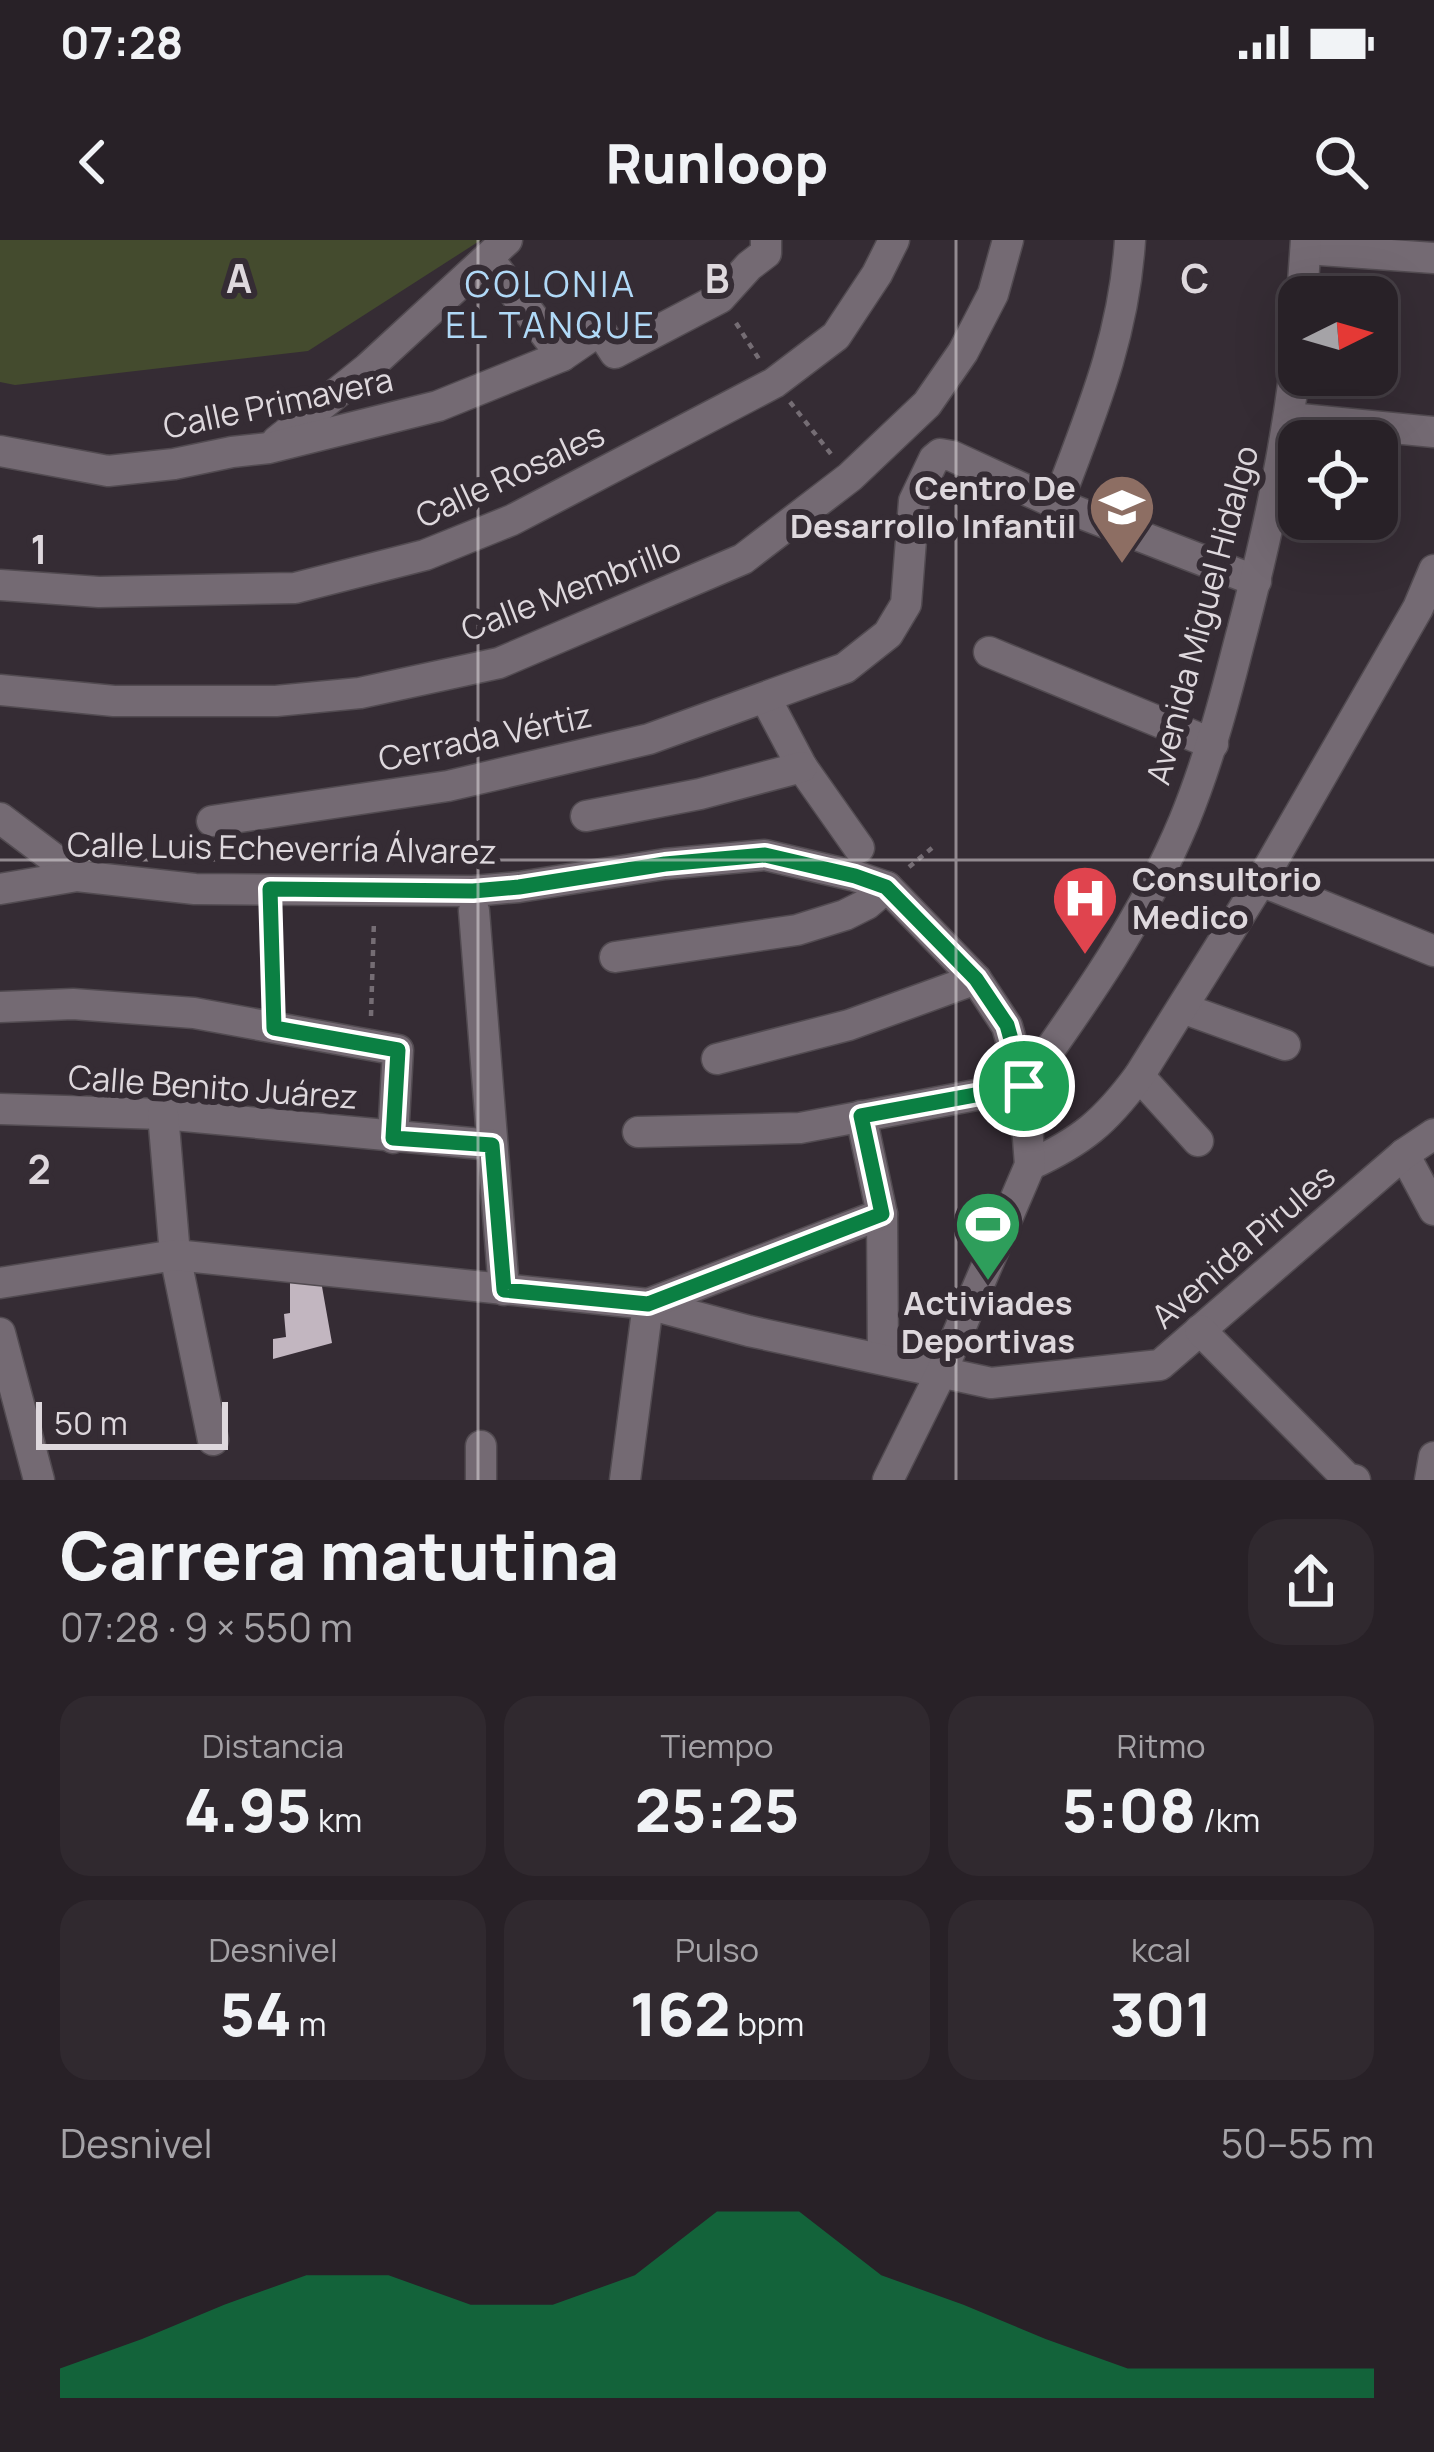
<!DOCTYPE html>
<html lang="es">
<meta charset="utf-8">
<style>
body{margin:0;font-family:Manrope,sans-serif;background:#30292f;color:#f1f3f6;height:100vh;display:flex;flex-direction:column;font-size:45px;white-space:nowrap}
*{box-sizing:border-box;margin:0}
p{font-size:39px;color:#a5a3a7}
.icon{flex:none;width:66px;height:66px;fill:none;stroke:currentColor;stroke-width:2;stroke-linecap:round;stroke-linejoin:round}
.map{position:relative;height:1240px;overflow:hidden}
.sheet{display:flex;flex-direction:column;background:#282127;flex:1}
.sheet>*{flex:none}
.needle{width:78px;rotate:85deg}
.fabs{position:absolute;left:1278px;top:36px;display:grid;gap:24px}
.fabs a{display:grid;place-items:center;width:120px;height:120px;border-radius:24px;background:#282127;box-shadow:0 12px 48px #0002,0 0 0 3px #443e44;font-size:60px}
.scale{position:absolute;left:36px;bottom:30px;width:192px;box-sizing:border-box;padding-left:12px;border:6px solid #ded8dd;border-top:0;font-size:33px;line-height:42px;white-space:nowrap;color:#ded8dd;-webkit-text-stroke:9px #352c34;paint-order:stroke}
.pin{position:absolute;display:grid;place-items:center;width:102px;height:102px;color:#fff;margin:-51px;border:6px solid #fff;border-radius:50%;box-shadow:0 3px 12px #0007}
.round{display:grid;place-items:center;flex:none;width:126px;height:126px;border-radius:36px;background:#30292f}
.overview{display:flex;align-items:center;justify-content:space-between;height:204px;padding:0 60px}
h1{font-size:66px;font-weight:800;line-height:90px}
.figures{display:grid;grid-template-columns:repeat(3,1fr);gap:18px;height:204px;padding:12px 60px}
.figures div{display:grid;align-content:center;border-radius:30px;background:#30292f;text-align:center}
.figures b{font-size:60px;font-weight:800}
.figures small{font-size:33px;font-weight:400}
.figures p{font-size:33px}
.chart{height:336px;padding:24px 60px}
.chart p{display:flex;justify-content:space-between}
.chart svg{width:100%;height:216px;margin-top:12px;fill:#0b8043;opacity:.7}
.status{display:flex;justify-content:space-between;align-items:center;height:84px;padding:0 60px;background:#282127;direction:ltr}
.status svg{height:33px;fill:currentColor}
header{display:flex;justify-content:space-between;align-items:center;height:156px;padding:0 60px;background:#282127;font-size:54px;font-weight:800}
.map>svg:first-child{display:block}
.green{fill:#444b2e}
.building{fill:#c2b6c0}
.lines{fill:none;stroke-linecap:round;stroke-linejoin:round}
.minor-casing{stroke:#524b51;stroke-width:33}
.tertiary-casing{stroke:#524b51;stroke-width:33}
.path{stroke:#756d74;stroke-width:4.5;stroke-dasharray:6 6;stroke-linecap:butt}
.minor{stroke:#746a73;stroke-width:30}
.tertiary{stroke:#746a73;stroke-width:30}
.route-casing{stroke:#fff;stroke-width:24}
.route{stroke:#0b8043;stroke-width:15}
.grid{fill:none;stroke:#ded8dd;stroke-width:3;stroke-opacity:0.55}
.labels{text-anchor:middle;stroke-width:12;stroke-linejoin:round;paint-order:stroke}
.street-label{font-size:33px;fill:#ded8dd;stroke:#352c34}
.poi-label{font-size:33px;font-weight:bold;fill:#ded8dd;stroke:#352c34;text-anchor:end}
.neighbourhood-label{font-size:36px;letter-spacing:3px;fill:#b0d9f7;stroke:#352c34}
.grid-label{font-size:39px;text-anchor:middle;font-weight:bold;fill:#ded8dd;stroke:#352c34;stroke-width:12;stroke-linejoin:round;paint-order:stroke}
</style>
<div class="status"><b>07:28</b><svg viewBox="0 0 49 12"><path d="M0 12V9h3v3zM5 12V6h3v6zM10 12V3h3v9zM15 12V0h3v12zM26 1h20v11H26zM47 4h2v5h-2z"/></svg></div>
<header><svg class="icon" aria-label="back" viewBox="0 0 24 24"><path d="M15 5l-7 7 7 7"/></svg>Runloop<svg class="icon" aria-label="search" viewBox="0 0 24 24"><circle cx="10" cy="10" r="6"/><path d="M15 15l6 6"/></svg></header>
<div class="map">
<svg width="1434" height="1240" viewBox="0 0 1434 1240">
<rect width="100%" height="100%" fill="#352c34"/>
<path class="green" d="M0 0H481L308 111 15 145 0 142Z"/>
<path class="building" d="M290 1037 321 1041 332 1103 273 1119V1099L286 1097 284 1074 290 1073Z"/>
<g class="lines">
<defs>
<g id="minor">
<path d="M1306 9 1434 18"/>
<path d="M488 18 562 116"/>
<path d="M1290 178 1434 192"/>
<path d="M277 201 368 128 507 0"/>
<path d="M0 211 108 231 174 224 232 212 269 208 438 166 562 116 600 90 615 113 720 58 749 26 766 13V0"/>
<path d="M1057 264C1091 174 1124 97 1130 0"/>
<path d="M0 345 99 352 295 348 425 315 512 280 774 143 836 96 877 34 894 0"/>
<path d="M989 412 1213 504"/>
<path d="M0 450 114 461H276L360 453 499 423 743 319 850 237 927 164 963 112 993 54 1008 0"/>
<path d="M766 459 802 527 859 608"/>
<path d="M586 576 700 554 802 527"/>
<path d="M0 578 77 636"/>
<path d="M212 581 448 546 649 499 845 428 888 394 906 364 914 261 934 219 940 214 952 216 1057 264 1256 341"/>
<path d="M1261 641 1434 711"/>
<path d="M0 649 77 636 195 649 473 651 519 647 665 624 765 615 855 636 887 647 976 739 1007 786 1024 846 800 888 638 892"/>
<path d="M474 671 504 1050"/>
<path d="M615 717 797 690 845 675 867 664 887 647"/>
<path d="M0 767 73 764 194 773 398 810 393 898"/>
<path d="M1182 768 1285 805"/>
<path d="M717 819 849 785 976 739"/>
<path d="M1139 836 1198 901"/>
<path d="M0 869 163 874 492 905"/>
<path d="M163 874 175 1015 213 1200"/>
<path d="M861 876 882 974 883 1118"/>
<path d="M1404 914 1434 970"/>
<path d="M1030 925C1082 901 1105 882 1139 836L1261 641 1418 368 1434 330"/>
<path d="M0 1043 175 1015 648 1064 749 1091 991 1143 1160 1125 1404 914 1434 894"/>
<path d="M1200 1090 1347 1238 1355 1240"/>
<path d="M0 1093 39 1240"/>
<path d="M481 1206V1240"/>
<path d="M625 1240 648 1064 882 974"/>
<path d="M1430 1240 1434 1217"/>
</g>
<g id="tertiary">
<path d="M1302 57 1306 0"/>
<path d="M888 1240 941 1133 1030 925 1024 846C1084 762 1144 677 1184 581 1207 525 1223 466 1238 407 1266 302 1288 203 1299 94"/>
</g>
</defs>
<use href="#minor" class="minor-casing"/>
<use href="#tertiary" class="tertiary-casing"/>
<g class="path">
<path d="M736 83 759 119"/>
<path d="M790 162 831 214"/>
<path d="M909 627 932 608"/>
<path d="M271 679 273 758"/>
<path d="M371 776 374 680"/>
</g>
<use href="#minor" class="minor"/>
<use href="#tertiary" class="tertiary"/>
</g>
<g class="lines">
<defs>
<path id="route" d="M765 615 855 636 886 647 976 739 1007 785 1024 846 861 876 882 974 648 1064 504 1050 492 905 393 898 398 810 274 788 270 649 473 651 519 647 665 624Z"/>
</defs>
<use href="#route" class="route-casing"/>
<use href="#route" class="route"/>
</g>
<path class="grid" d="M478 0V1240M956 0V1240M0 620H1434"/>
<defs>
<symbol id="school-pin" viewBox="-11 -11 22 30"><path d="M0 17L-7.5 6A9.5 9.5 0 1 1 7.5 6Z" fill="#8d6e63" stroke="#352c34"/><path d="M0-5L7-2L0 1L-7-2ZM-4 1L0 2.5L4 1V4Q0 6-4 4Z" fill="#fff"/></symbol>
<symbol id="hospital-pin" viewBox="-11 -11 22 30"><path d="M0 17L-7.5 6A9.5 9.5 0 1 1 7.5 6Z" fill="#e0444e" stroke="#352c34"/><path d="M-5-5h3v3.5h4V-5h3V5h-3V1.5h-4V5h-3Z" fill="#fff"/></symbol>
<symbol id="stadium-pin" viewBox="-11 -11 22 30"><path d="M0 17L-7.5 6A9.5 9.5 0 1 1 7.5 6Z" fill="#2e9e5b" stroke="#352c34"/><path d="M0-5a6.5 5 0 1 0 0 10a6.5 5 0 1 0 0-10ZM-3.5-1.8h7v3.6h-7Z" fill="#fff"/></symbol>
</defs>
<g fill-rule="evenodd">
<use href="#school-pin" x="1084" y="229" width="76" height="104"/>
<use href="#hospital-pin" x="1047" y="620" width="76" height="104"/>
<use href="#stadium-pin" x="950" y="946" width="76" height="104"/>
</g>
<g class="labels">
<g class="street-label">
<text transform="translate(278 163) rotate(-12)" y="12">Calle Primavera</text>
<text transform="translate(510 235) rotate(-25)" y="12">Calle Rosales</text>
<text transform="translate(571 349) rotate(-21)" y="12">Calle Membrillo</text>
<text transform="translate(1202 375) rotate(-75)" y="12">Avenida Miguel Hidalgo</text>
<text transform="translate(485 497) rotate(-12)" y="12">Cerrada Vértiz</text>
<text transform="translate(282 608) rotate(1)" y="12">Calle Luis Echeverría Álvarez</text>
<text transform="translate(213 847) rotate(4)" y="12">Calle Benito Juárez</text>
<text transform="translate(1243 1006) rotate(-41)" y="12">Avenida Pirules</text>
</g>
<g class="poi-label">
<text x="1076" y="260">Centro De<tspan x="1076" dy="38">Desarrollo Infantil</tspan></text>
<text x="1132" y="651" text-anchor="start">Consultorio<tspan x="1132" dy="38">Medico</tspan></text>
<text x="988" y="1075" text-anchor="middle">Activiades<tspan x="988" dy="38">Deportivas</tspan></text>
</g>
<g class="neighbourhood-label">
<text x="551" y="57">COLONIA<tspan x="551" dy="41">EL TANQUE</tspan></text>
</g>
</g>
<g class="grid-label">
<text x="239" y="53">A</text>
<text x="717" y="53">B</text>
<text x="1195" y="53">C</text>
<text x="39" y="324">1</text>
<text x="39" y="944">2</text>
</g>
</svg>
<div class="fabs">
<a><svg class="needle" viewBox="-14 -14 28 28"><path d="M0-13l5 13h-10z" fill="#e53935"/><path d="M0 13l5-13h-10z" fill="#a5a3a7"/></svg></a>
<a><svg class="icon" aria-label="locate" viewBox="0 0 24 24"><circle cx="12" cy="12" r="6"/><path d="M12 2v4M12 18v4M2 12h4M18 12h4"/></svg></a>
</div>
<div class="scale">50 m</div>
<div class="pin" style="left:1024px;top:846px;background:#1e9e55"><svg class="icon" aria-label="arrive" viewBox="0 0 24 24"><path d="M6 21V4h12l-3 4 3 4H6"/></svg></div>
</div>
<section class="sheet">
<div class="overview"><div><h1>Carrera matutina</h1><p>07:28 · 9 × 550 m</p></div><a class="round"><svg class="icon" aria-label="share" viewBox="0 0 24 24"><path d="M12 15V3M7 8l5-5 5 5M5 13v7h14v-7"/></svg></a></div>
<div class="figures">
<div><p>Distancia</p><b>4.95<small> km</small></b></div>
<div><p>Tiempo</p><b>25:25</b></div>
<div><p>Ritmo</p><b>5:08<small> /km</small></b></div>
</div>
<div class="figures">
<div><p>Desnivel</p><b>54<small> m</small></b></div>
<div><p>Pulso</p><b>162<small> bpm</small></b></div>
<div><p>kcal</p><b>301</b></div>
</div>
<div class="chart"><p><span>Desnivel</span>50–55 m</p>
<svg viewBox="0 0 160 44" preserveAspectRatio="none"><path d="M0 44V38L10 32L20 25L30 19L40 19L50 25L60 25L70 19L80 6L90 6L100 19L110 25L120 32L130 38L140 38L150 38L160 38V44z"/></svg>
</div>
</section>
